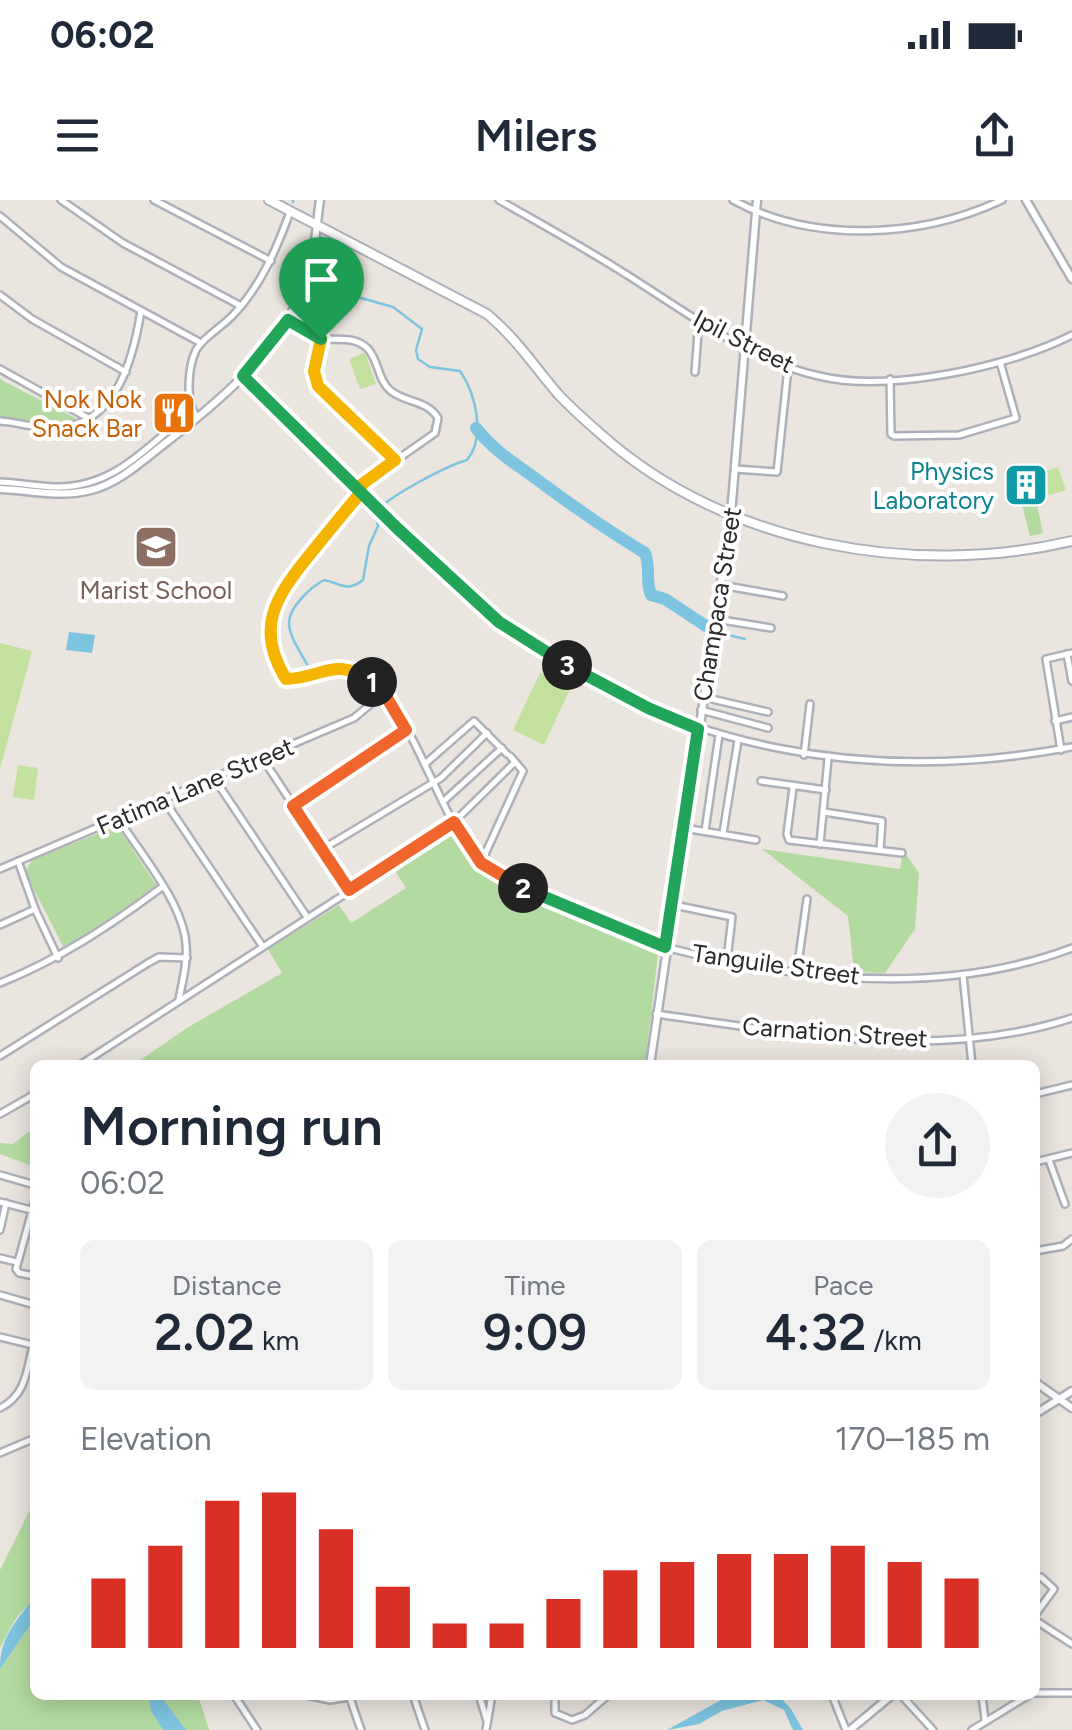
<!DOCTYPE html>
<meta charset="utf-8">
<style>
body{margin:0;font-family:Figtree,sans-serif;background:#f2f2f3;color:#1f2937;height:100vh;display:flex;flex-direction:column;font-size:38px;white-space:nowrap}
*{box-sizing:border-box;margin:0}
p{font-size:32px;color:#747a83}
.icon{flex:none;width:55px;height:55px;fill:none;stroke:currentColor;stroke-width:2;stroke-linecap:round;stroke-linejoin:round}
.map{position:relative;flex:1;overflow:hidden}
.panel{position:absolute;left:30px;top:860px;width:1010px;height:640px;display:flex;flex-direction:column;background:#fff;border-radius:15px;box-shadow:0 5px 25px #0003}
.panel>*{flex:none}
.pin{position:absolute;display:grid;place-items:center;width:85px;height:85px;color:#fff;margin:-102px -42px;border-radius:50% 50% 50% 0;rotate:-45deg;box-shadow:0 0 10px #0007}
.pin .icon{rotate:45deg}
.km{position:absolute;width:50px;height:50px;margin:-25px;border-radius:50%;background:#222;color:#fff;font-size:28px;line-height:50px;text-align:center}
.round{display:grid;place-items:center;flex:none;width:105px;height:105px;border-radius:52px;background:#f2f2f3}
.headline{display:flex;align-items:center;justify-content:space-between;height:170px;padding:0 50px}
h1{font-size:55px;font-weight:600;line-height:75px}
.figures{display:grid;grid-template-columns:repeat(3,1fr);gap:15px;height:170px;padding:10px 50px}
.figures div{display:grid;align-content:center;border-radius:15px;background:#f2f2f3;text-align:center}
.figures b{font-size:50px;font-weight:600}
.figures small{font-size:28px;font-weight:400}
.figures p{font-size:28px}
.chart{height:280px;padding:20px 50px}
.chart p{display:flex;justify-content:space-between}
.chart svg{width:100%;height:180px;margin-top:10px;stroke:#d93025;stroke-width:6}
.status{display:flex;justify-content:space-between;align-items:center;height:70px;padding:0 50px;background:#fff;direction:ltr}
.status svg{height:28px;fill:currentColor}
header{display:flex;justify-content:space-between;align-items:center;height:130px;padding:0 50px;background:#fff;font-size:45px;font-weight:600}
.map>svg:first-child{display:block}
.green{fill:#b3dba1}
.pitch{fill:#c3e19e}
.water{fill:#7dc4e0}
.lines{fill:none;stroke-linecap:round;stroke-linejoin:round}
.stream{stroke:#7dc4e0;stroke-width:2.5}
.river{stroke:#7dc4e0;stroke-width:12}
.minor-casing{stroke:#aeb0b9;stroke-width:10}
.tertiary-casing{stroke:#aeb0b9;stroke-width:11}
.secondary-casing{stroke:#aeb0b9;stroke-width:12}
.minor{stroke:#fff;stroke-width:5}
.tertiary{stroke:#fff;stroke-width:6}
.secondary{stroke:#fff;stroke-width:8}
.split-1-casing{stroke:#fff;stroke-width:20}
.split-2-casing{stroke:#fff;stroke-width:20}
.split-3-casing{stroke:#fff;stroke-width:20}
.split-4-casing{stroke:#fff;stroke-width:20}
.split-1{stroke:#f5b400;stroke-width:12}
.split-2{stroke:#f0652b;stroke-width:12}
.split-3{stroke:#22a559;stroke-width:12}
.split-4{stroke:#22a559;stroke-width:12}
.labels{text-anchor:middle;stroke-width:8;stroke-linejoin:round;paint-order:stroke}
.street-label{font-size:25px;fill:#2a2a2a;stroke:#fff}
.food-label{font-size:25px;fill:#c56008;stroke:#fff;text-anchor:end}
.culture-label{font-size:25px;fill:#0d838f;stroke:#fff;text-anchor:end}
.education-label{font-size:25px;fill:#785e54;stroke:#fff}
</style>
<div class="status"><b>06:02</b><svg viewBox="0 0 49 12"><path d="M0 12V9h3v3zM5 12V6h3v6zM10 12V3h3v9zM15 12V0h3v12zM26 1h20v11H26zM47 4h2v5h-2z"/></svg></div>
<header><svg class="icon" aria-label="menu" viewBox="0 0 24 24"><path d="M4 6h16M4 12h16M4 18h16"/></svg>Milers<svg class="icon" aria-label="share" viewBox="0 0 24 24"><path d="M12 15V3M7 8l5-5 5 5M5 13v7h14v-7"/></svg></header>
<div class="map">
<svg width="1072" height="1530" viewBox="0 0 1072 1530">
<rect width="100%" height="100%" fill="#eae5de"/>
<g class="green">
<path d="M0 178 5 182 75 218 72 222 41 223 0 217Z"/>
<path d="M1036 301 1043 333 1030 336 1022 305Z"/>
<path d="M117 626 156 685 93 732 64 748 25 672 32 660Z"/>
<path d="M454 631 472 664 500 683 600 727 649 745 658 754 645 865H133L187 828 282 773 268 749 339 705 351 723 406 688 394 669Z"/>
<path d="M762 649 900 669 903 650 919 673 915 729 885 773 854 772 848 716Z"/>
<path d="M35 927V967L0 954V943L13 944Z"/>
<path d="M35 1300V1401C17 1410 9 1431 0 1448V1370Z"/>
<path d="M35 1413V1495H148L151 1511 163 1530H0V1469L33 1421Z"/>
<path d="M160 1495H198L209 1530H186Z"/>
</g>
<g class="pitch">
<path d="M365 153 376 184 360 189 349 159Z"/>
<path d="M1058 267 1066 290 1049 295 1041 273Z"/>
<path d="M0 443 32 451 0 569Z"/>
<path d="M540 473 571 487 544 545 513 530Z"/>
<path d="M18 565 38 568 34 600 13 597Z"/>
</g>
<g class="water">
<path d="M69 432 95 435 92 453 66 450Z"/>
<path d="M32 1400 35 1401 33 1421 0 1469C0 1438 14 1424 32 1400Z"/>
<path d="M148 1495H160L186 1530H163L151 1511Z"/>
<path d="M730 1495 779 1496 791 1509 803 1530H793L784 1510 763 1500 722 1511 699 1524 667 1530Z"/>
</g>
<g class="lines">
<g class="stream">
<path d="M293 2V0"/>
<path d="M719 433 745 439"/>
<path d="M309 468C303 456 289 437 289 423 289 407 311 387 324 380 341 383 346 393 363 380L369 346 378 326 375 313C387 297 446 266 467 260 486 237 476 194 460 171L430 167 418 159 416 150 422 129 393 107 340 92 313 76"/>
</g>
<path class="river" d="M476 228C492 249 514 263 535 278 571 305 607 330 645 353 651 368 645 380 651 395L665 399 709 428"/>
<defs>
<g id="minor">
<path d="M61 0 123 43 241 106"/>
<path d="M154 0 271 61"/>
<path d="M499 0C541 24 583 47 624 73 685 111 748 160 819 176 888 193 1010 167 1072 135"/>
<path d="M733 0C813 44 921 38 1002 0"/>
<path d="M0 16 61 67 201 143"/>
<path d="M0 95 32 119 126 172"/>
<path d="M287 121C297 126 312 138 323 139 338 140 356 136 368 149 379 161 378 181 391 191 406 203 427 200 438 218L435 233 358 287"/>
<path d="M321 139 314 171 318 186 395 260"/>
<path d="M0 169 88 218"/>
<path d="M695 172 699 120"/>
<path d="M243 176C306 239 369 301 434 362 458 384 482 409 508 428 675 551 870 585 1072 547"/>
<path d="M890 179 891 234 894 236 959 235 1016 218 1000 162"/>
<path d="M197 217C185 203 188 167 196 150 204 136 224 126 235 113 261 85 277 48 290 12"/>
<path d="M0 221C18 222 37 229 55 228 116 226 133 160 141 111"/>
<path d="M735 269 777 272 788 168"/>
<path d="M0 282C18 283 37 286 56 287 115 288 150 244 191 211"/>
<path d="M361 291C326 338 230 420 288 480 304 477 323 466 340 467 407 472 436 624 483 664 511 688 550 701 584 714 611 726 640 740 669 748 798 781 945 796 1072 748"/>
<path d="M721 385 783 396"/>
<path d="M716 419 771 428"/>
<path d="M1067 454 1072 481"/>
<path d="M703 497 768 512"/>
<path d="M701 510 768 528"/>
<path d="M1055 521 1072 517"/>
<path d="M1061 550 1046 459 1072 453"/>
<path d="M804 555 810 504"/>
<path d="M263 559 349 690"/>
<path d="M425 564 474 521 507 554"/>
<path d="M214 578 307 717"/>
<path d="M761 581 826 590"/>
<path d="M793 588 787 634 789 640 902 653"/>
<path d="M164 600 263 747"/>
<path d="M445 600 502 548"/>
<path d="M293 607 406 530"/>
<path d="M824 612 882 621 880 650"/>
<path d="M118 618C140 653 183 703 186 744 188 763 182 782 179 800"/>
<path d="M690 629 756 640"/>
<path d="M705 631 719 535"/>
<path d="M723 633 738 540"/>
<path d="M820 644 828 559"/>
<path d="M321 650 441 578 487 533"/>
<path d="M18 661 35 709 58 758"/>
<path d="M481 663 523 571 510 556"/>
<path d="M0 669 354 518 384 493"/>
<path d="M674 705 732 717 727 760"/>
<path d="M0 725 35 709"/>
<path d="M797 771 807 699"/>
<path d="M963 775 972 865"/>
<path d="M0 783C60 759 111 725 162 687"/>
<path d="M656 814C793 833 937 862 1072 818"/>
<path d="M0 856 148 763 159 757 187 758"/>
<path d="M80 865 449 627 515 562"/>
<path d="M1035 894 1072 885"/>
<path d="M0 914 35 894"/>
<path d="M1049 960 1065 1004"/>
<path d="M1035 962 1072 953"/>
<path d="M0 975 35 985"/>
<path d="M35 1000 16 1069 19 1073 35 1076"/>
<path d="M0 1002 31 1010"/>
<path d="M0 1030 6 1003"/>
<path d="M1035 1051 1063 1046 1072 1039"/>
<path d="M0 1058 17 1062"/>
<path d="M0 1095 35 1105"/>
<path d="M0 1137 33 1145"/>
<path d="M0 1208C28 1195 27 1165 35 1138"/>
<path d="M0 1253 35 1238"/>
<path d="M1035 1379 1041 1377 1054 1389 1035 1415"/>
<path d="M1035 1420 1072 1444"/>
<path d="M1035 1493H1072"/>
<path d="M234 1495 257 1530"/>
<path d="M307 1495 330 1500 349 1497"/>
<path d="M413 1495 425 1530"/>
<path d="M479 1495 487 1521"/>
<path d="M555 1495V1513L572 1520 585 1515 608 1495"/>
<path d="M832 1495 846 1530"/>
<path d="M901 1495 933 1530"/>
<path d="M982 1495 985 1520"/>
<path d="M350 1498 361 1530"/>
<path d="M486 1530 492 1495"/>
<path d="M972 1530 1029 1495"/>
</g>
<g id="tertiary">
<path d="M1026 0 1072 79"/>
<path d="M0 289C30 290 61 298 91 290 120 283 144 259 168 241 225 197 285 146 308 75 316 50 316 25 320 0"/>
<path d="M650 865 731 314 757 0"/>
<path d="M1035 1182 1072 1208"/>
<path d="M1035 1214 1072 1191"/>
<path d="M850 1530 892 1495"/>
</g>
<path id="secondary" d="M269 0 487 114C516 138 534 166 558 194 572 209 588 223 603 236 726 345 914 378 1072 341"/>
</defs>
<use href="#minor" class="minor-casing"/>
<use href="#tertiary" class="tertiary-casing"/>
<use href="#secondary" class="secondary-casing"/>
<use href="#minor" class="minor"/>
<use href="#tertiary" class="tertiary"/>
<use href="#secondary" class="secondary"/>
</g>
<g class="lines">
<defs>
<path id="split-1" d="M321 139 314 171 318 186 395 260 357 288 361 291 358 296C341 316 324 337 307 358 275 398 255 429 286 479 324 478 334 455 372 482"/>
<path id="split-2" d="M372 482 384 493 406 530 293 606 349 690 454 622 481 663 523 688"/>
<path id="split-3" d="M523 688 665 747 698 529 648 508 567 465"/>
<path id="split-4" d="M321 139 288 120 243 176 398 329 499 422 567 465"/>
</defs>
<use href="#split-1" class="split-1-casing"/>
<use href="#split-2" class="split-2-casing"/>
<use href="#split-3" class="split-3-casing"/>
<use href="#split-4" class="split-4-casing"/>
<use href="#split-1" class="split-1"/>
<use href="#split-2" class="split-2"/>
<use href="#split-3" class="split-3"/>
<use href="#split-4" class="split-4"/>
</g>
<defs>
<symbol id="restaurant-square" viewBox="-11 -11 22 22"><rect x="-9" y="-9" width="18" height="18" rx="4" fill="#e8710a" stroke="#fff"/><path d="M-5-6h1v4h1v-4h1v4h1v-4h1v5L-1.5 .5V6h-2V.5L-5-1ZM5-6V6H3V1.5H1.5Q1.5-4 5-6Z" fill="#fff"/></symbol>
<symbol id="building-square" viewBox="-11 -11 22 22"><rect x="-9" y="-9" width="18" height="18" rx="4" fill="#0f9aa8" stroke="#fff"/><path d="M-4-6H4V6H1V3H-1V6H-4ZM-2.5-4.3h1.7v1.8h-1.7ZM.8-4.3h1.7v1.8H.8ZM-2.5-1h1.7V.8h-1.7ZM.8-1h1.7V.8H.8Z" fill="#fff"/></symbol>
<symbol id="school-square" viewBox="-11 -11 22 22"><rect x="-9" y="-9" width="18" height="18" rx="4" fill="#8d6e63" stroke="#fff"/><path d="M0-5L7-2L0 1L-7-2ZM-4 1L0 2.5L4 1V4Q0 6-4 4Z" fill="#fff"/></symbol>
</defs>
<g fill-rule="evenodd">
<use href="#restaurant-square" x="149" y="188" width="50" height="50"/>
<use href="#building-square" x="1001" y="260" width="50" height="50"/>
<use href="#school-square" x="131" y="322" width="50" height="50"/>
</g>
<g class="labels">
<g class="street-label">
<text transform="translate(744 141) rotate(27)" y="9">Ipil Street</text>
<text transform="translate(717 404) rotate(-81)" y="9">Champaca Street</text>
<text transform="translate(195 586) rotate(-23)" y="9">Fatima Lane Street</text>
<text transform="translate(776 764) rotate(8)" y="9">Tanguile Street</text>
<text transform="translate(835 832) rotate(4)" y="9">Carnation Street</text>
</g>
<g class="food-label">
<text x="142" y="208">Nok Nok<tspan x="142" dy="29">Snack Bar</tspan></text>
</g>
<g class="culture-label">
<text x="994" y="280">Physics<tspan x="994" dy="29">Laboratory</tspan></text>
</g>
<g class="education-label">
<text x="156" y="399">Marist School</text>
</g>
</g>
</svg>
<div class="pin" style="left:321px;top:139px;background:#1e9e55"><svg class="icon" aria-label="arrive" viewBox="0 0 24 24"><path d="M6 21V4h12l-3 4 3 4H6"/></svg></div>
<b class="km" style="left:372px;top:482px">1</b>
<b class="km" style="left:523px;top:688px">2</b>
<b class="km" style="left:567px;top:465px">3</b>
<section class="panel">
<div class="headline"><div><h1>Morning run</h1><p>06:02</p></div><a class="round"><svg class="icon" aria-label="share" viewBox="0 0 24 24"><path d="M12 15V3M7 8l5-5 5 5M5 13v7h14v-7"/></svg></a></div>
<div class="figures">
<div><p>Distance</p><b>2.02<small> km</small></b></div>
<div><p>Time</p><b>9:09</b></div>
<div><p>Pace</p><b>4:32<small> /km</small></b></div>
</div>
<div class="chart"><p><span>Elevation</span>170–185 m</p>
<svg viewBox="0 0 160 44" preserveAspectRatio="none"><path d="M5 44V27M15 44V19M25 44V8M35 44V6M45 44V15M55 44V29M65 44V38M75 44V38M85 44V32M95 44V25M105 44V23M115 44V21M125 44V21M135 44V19M145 44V23M155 44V27"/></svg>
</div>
</section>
</div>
